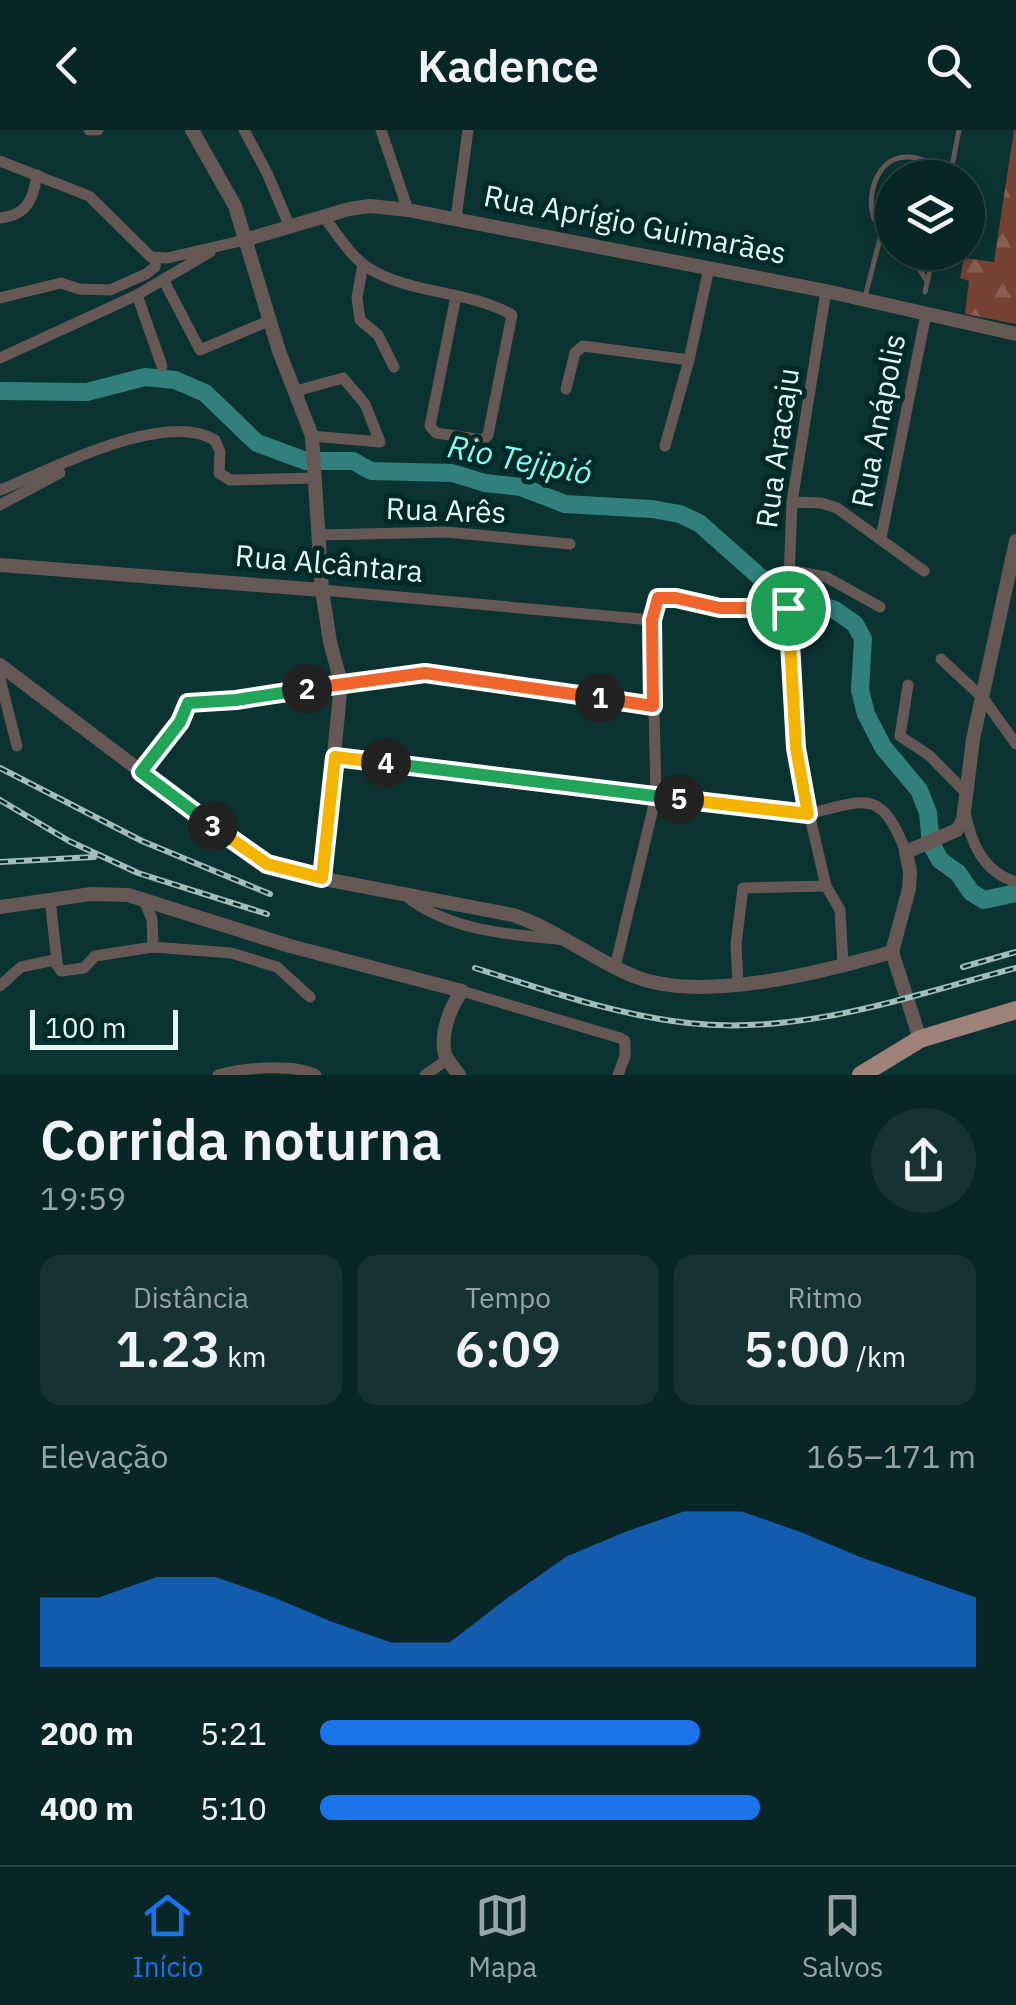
<!DOCTYPE html>
<html lang="pt">
<meta charset="utf-8">
<style>
body{margin:0;font-family:"IBM Plex Sans",sans-serif;background:#163232;color:#f1f3f6;height:100vh;display:flex;flex-direction:column;font-size:38px;white-space:nowrap}
*{box-sizing:border-box;margin:0}
p{font-size:32px;color:#98a5a7}
.icon{flex:none;width:55px;height:55px;fill:none;stroke:currentColor;stroke-width:2;stroke-linecap:round;stroke-linejoin:round}
.map{position:relative;height:945px;overflow:hidden}
.sheet{display:flex;flex-direction:column;background:#082625;flex:1}
.sheet>*{flex:none}
.fabs{position:absolute;left:875px;top:30px;display:grid;gap:20px}
.fabs a{display:grid;place-items:center;width:110px;height:110px;border-radius:50%;background:#082625;box-shadow:0 5px 15px #0003,0 0 0 2px #294342;font-size:50px}
.scale{position:absolute;left:30px;bottom:25px;width:148px;box-sizing:border-box;padding-left:10px;border:5px solid #e3f7f5;border-top:0;font-size:28px;line-height:35px;white-space:nowrap;color:#e3f7f5;-webkit-text-stroke:8px #002927;paint-order:stroke}
.pin{position:absolute;display:grid;place-items:center;width:85px;height:85px;color:#fff;margin:-42px;border:5px solid #fff;border-radius:50%;box-shadow:0 2px 10px #0007}
.km{position:absolute;width:50px;height:50px;margin:-25px;border-radius:50%;background:#222;color:#fff;font-size:28px;line-height:50px;text-align:center}
.round{display:grid;place-items:center;flex:none;width:105px;height:105px;border-radius:52px;background:#163232}
.head{display:flex;align-items:center;justify-content:space-between;height:170px;padding:0 40px}
h1{font-size:55px;font-weight:600;line-height:75px}
.figures{display:grid;grid-template-columns:repeat(3,1fr);gap:15px;height:170px;padding:10px 40px}
.figures div{display:grid;align-content:center;border-radius:20px;background:#163232;text-align:center}
.figures b{font-size:50px;font-weight:600}
.figures small{font-size:28px;font-weight:400}
.figures p{font-size:28px}
.chart{height:280px;padding:20px 40px}
.chart p{display:flex;justify-content:space-between}
.chart svg{width:100%;height:180px;margin-top:10px;fill:#1a73e8;opacity:.7}
ul{padding:0 40px;list-style:none;font-size:32px}
li{display:grid;grid-template-columns:160px 120px 1fr;align-items:center;height:75px}
li i{height:25px;border-radius:12px;background:#1a73e8}
header{display:flex;justify-content:space-between;align-items:center;height:130px;padding:0 40px;background:#082625;font-size:45px;font-weight:600}
.dock{display:flex;justify-content:space-around;align-items:center;height:140px;border-top:2px solid #294342;background:#082625;font-size:28px;color:#98a5a7}
.dock a{display:grid;justify-items:center;gap:5px}
.dock .on{color:#1a73e8}
.map>svg:first-child{display:block}
.forest{fill:url(#forest-firs)}
.lines{fill:none;stroke-linecap:round;stroke-linejoin:round}
.river{stroke:#31807c;stroke-width:18}
.service{stroke:#665854;stroke-width:5}
.minor{stroke:#665854;stroke-width:11}
.tertiary{stroke:#665854;stroke-width:14}
.primary{stroke:#9f837b;stroke-width:18}
.rail-casing{stroke:#a2bcba;stroke-width:6}
.rail{stroke:#002927;stroke-width:2.5;stroke-dasharray:8;stroke-linecap:butt}
.split-1-casing{stroke:#fff;stroke-width:20}
.split-2-casing{stroke:#fff;stroke-width:20}
.split-3-casing{stroke:#fff;stroke-width:20}
.split-4-casing{stroke:#fff;stroke-width:20}
.split-5-casing{stroke:#fff;stroke-width:20}
.split-6-casing{stroke:#fff;stroke-width:20}
.split-1{stroke:#f0652b;stroke-width:12}
.split-2{stroke:#f0652b;stroke-width:12}
.split-3{stroke:#22a559;stroke-width:12}
.split-4{stroke:#f5b400;stroke-width:12}
.split-5{stroke:#22a559;stroke-width:12}
.split-6{stroke:#f5b400;stroke-width:12}
.labels{text-anchor:middle;stroke-width:10;stroke-linejoin:round;paint-order:stroke}
.street-label{font-size:30px;fill:#e3f7f5;stroke:#002927}
.water-label{font-size:32px;font-style:italic;fill:#86fbf4;stroke:#002927}
</style>
<header><svg class="icon" aria-label="back" viewBox="0 0 24 24"><path d="M15 5l-7 7 7 7"/></svg>Kadence<svg class="icon" aria-label="search" viewBox="0 0 24 24"><circle cx="10" cy="10" r="6"/><path d="M15 15l6 6"/></svg></header>
<div class="map">
<svg width="1016" height="945" viewBox="0 0 1016 945">
<defs>
<pattern id="forest-firs" width="22" height="20" patternUnits="userSpaceOnUse" patternTransform="scale(2.5)"><rect width="22" height="20" fill="#764233"/><path d="M5 1l3.5 6h-7zM16 11l3.5 6h-7z" fill="#895e51"/></pattern>
</defs>
<rect width="100%" height="100%" fill="#0b3331"/>
<path class="forest" d="M1014 0H1016V194L965 184 969 151 960 148 964 128 994 132Z"/>
<g class="lines">
<path class="river" d="M0 261 87 262 145 247 175 250 205 263 257 313 306 331H353L371 341 452 343 485 353 521 357 565 374 652 379 680 384 699 393 760 447 787 463 835 480 855 494 863 509 860 560 866 584 883 617 919 660 928 683 931 714 940 730 958 743 971 762 984 770 1016 763"/>
<g class="service">
<path d="M950 46 959 0"/>
<path d="M891 52 892 53"/>
<path d="M892 103 874 89C866 66 876 28 906 27 923 26 937 38 950 47"/>
<path d="M909 122 926 150"/>
<path d="M925 162 934 122"/>
<path d="M865 167 883 97"/>
</g>
<g class="minor">
<path d="M89 0H98"/>
<path d="M244 0 267 43 290 97"/>
<path d="M381 0 408 80"/>
<path d="M0 31 89 66 151 127 167 128 245 110"/>
<path d="M323 86C337 103 351 128 370 139 413 165 469 160 512 185L488 305 483 310 436 303 430 296 456 166"/>
<path d="M0 88C27 85 33 70 37 45"/>
<path d="M456 88 468 0"/>
<path d="M363 134 357 168 360 190 378 205 394 237"/>
<path d="M164 151 200 220 271 190"/>
<path d="M826 161 792 372 788 475 799 640 826 756 840 780 843 834"/>
<path d="M137 165 162 236"/>
<path d="M0 168 61 153 79 159 110 160 146 144 155 137 156 128"/>
<path d="M0 228 137 165 210 122"/>
<path d="M566 259 575 223 583 216 689 230"/>
<path d="M296 261 343 248 365 274 380 312 312 306"/>
<path d="M665 316 689 230 709 138"/>
<path d="M0 360C51 340 164 279 215 310L220 322 219 343 230 350 316 348"/>
<path d="M792 372 821 373 837 378 924 441"/>
<path d="M0 375 60 343"/>
<path d="M319 405 447 402 570 414"/>
<path d="M881 408 926 184"/>
<path d="M789 440 826 447 880 477"/>
<path d="M322 460 652 490"/>
<path d="M941 529 983 568 1016 614"/>
<path d="M0 549 17 616"/>
<path d="M908 555 900 606 930 626 966 663"/>
<path d="M335 627 808 684C868 669 881 659 906 722"/>
<path d="M141 642 180 591 188 573 193 570H236L425 543 653 577"/>
<path d="M965 682C971 713 983 742 1016 752"/>
<path d="M406 766C451 802 509 804 564 810"/>
<path d="M143 768 152 789 153 817"/>
<path d="M50 769 57 832"/>
<path d="M615 837 656 666 652 490 655 472 667 466 720 478 788 477"/>
<path d="M738 854 736 814 743 758 826 756"/>
<path d="M0 856 21 837 54 830 61 841 84 838 95 826 153 817 231 823 277 837 310 867"/>
<path d="M462 861 620 908 625 911V926L618 945"/>
<path d="M218 945C242 938 294 933 316 945"/>
<path d="M425 945 448 929"/>
</g>
<g class="tertiary">
<path d="M192 0 235 76 279 221 312 306 322 460 330 512 341 553 322 748"/>
<path d="M245 110 349 79 370 76 408 80 826 161 1016 204"/>
<path d="M0 435 322 460"/>
<path d="M0 535 245 720 267 733 303 745 513 785C558 800 593 830 636 847 704 873 823 842 892 822"/>
<path d="M0 777 91 764 128 765 290 816 462 861C450 877 440 904 445 924 447 931 455 939 459 945"/>
<path d="M920 909 892 822 909 759 910 742 906 722 957 700 963 690 973 609 1016 411"/>
</g>
<path class="primary" d="M861 945 920 909 1016 880"/>
<defs>
<g id="rail">
<path d="M0 638 142 711 270 764"/>
<path d="M0 670 69 711 138 743 267 784"/>
<path d="M0 732 94 727"/>
<path d="M963 837 1016 822"/>
<path d="M475 838C545 860 615 885 688 893 801 906 909 866 1016 838"/>
</g>
</defs>
<use href="#rail" class="rail-casing"/>
<use href="#rail" class="rail"/>
</g>
<g class="lines">
<defs>
<path id="split-1" d="M600 568 653 576 652 490 658 468H676L720 478H788"/>
<path id="split-2" d="M307 559 425 543 600 568"/>
<path id="split-3" d="M213 696 141 642 180 592 188 573 236 570 307 559"/>
<path id="split-4" d="M213 696 267 734 322 748 335 627 386 633"/>
<path id="split-5" d="M386 633 679 669"/>
<path id="split-6" d="M679 669 808 684 796 618 788 478"/>
</defs>
<use href="#split-1" class="split-1-casing"/>
<use href="#split-2" class="split-2-casing"/>
<use href="#split-3" class="split-3-casing"/>
<use href="#split-4" class="split-4-casing"/>
<use href="#split-5" class="split-5-casing"/>
<use href="#split-6" class="split-6-casing"/>
<use href="#split-1" class="split-1"/>
<use href="#split-2" class="split-2"/>
<use href="#split-3" class="split-3"/>
<use href="#split-4" class="split-4"/>
<use href="#split-5" class="split-5"/>
<use href="#split-6" class="split-6"/>
</g>
<g class="labels">
<g class="street-label">
<text transform="translate(635 95) rotate(11)" y="10">Rua Aprígio Guimarães</text>
<text transform="translate(879 291) rotate(-79)" y="10">Rua Anápolis</text>
<text transform="translate(778 318) rotate(-82)" y="10">Rua Aracaju</text>
<text transform="translate(446 381) rotate(2)" y="10">Rua Arês</text>
<text transform="translate(329 434) rotate(5)" y="10">Rua Alcântara</text>
</g>
<g class="water-label">
<text transform="translate(520 330) rotate(11)" y="11">Rio Tejipió</text>
</g>
</g>
</svg>
<div class="fabs">
<a><svg class="icon" aria-label="layers" viewBox="0 0 24 24"><path d="M12 4l9 5-9 5-9-5zM3 14l9 5 9-5"/></svg></a>
</div>
<div class="scale">100 m</div>
<div class="pin" style="left:788px;top:478px;background:#1e9e55"><svg class="icon" aria-label="arrive" viewBox="0 0 24 24"><path d="M6 21V4h12l-3 4 3 4H6"/></svg></div>
<b class="km" style="left:600px;top:568px">1</b>
<b class="km" style="left:307px;top:559px">2</b>
<b class="km" style="left:213px;top:696px">3</b>
<b class="km" style="left:386px;top:633px">4</b>
<b class="km" style="left:679px;top:669px">5</b>
</div>
<section class="sheet">
<div class="head"><div><h1>Corrida noturna</h1><p>19:59</p></div><a class="round"><svg class="icon" aria-label="share" viewBox="0 0 24 24"><path d="M12 15V3M7 8l5-5 5 5M5 13v7h14v-7"/></svg></a></div>
<div class="figures">
<div><p>Distância</p><b>1.23<small> km</small></b></div>
<div><p>Tempo</p><b>6:09</b></div>
<div><p>Ritmo</p><b>5:00<small> /km</small></b></div>
</div>
<div class="chart"><p><span>Elevação</span>165–171 m</p>
<svg viewBox="0 0 160 44" preserveAspectRatio="none"><path d="M0 44V27L10 27L20 22L30 22L40 27L50 33L60 38L70 38L80 27L90 17L100 11L110 6L120 6L130 11L140 17L150 22L160 27V44z"/></svg>
</div>
<ul>
<li><b>200 m</b>5:21<i style="width:58%"></i></li>
<li><b>400 m</b>5:10<i style="width:67%"></i></li>
</ul>
</section>
<nav class="dock">
<a class="on"><svg class="icon" aria-label="home" viewBox="0 0 24 24"><path d="M3 11l9-7 9 7M6 9v11h12V9"/></svg>Início</a>
<a><svg class="icon" aria-label="map" viewBox="0 0 24 24"><path d="M3 6l6-2 6 2 6-2v14l-6 2-6-2-6 2zM9 4v14M15 6v14"/></svg>Mapa</a>
<a><svg class="icon" aria-label="saved" viewBox="0 0 24 24"><path d="M7 4h10v16l-5-4-5 4z"/></svg>Salvos</a>
</nav>
